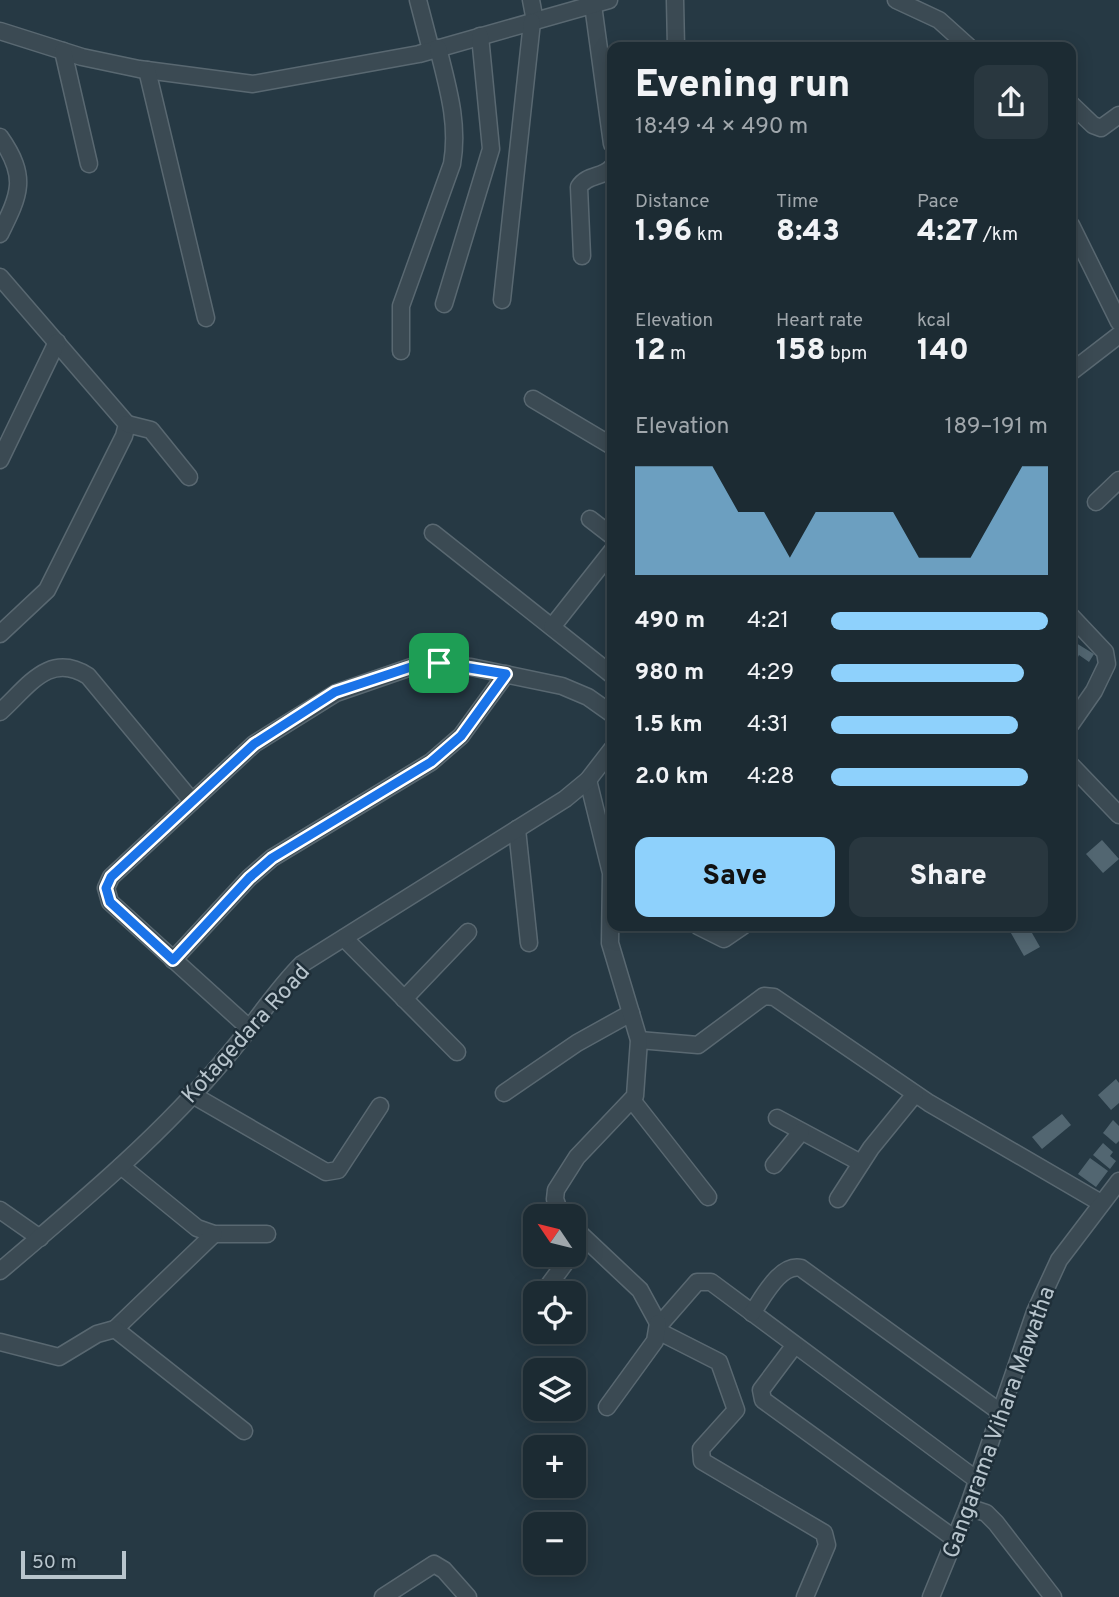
<!DOCTYPE html>
<meta charset="utf-8">
<style>
body{margin:0;font-family:Overpass,sans-serif;background:#29373f;color:#f1f3f6;height:100vh;display:flex;flex-direction:column;font-size:26px;white-space:nowrap}
*{box-sizing:border-box;margin:0}
p{font-size:23px;color:#a0a7ac}
.icon{flex:none;width:38px;height:38px;fill:none;stroke:currentColor;stroke-width:2;stroke-linecap:round;stroke-linejoin:round}
.map{position:relative;flex:1;overflow:hidden}
.side{position:absolute;left:607px;top:42px;width:469px;height:889px;display:flex;flex-direction:column;background:#1c2b33;border-radius:14px;box-shadow:0 4px 18px #0003,0 0 0 2px #3a474e}
.side>*{flex:none}
.needle{width:46px;rotate:305deg}
.buttons{position:absolute;left:523px;top:1204px;display:grid;gap:14px}
.buttons a{display:grid;place-items:center;width:63px;height:63px;border-radius:14px;background:#1c2b33;box-shadow:0 4px 18px #0003,0 0 0 2px #3a474e;font-size:35px}
.scale{position:absolute;left:21px;bottom:18px;width:105px;box-sizing:border-box;padding-left:7px;border:4px solid #b8c5cd;border-top:0;font-size:19px;line-height:24px;white-space:nowrap;color:#b8c5cd;-webkit-text-stroke:5px #1f2f39;paint-order:stroke}
.pin{position:absolute;display:grid;place-items:center;width:60px;height:60px;color:#fff;margin:-30px;border-radius:14px;box-shadow:0 4px 10px #0006}
.round{display:grid;place-items:center;flex:none;width:74px;height:74px;border-radius:14px;background:#29373f}
.summary{display:flex;align-items:center;justify-content:space-between;height:119px;padding:0 28px}
h1{font-size:38px;font-weight:800;line-height:52px}
.stats{display:grid;grid-template-columns:repeat(3,1fr);gap:10px;height:119px;padding:7px 28px}
.stats div{display:grid;align-content:center}
.stats b{font-size:30px;font-weight:800}
.stats small{font-size:19px;font-weight:400}
.stats p{font-size:19px}
.chart{height:196px;padding:14px 28px}
.chart p{display:flex;justify-content:space-between}
.chart svg{width:100%;height:126px;margin-top:7px;fill:#8ed1fc;opacity:.7}
.primary-button{display:flex;gap:14px;margin-top:auto;padding:14px 28px}
.primary-button a{flex:1;height:80px;border-radius:14px;background:#8ed1fc;color:#111;font-size:28px;font-weight:800;line-height:80px;text-align:center}
.primary-button a+a{background:#29373f;color:#f1f3f6}
ul{padding:0 28px;list-style:none;font-size:23px}
li{display:grid;grid-template-columns:112px 84px 1fr;align-items:center;height:52px}
li i{height:18px;border-radius:9px;background:#8ed1fc}
.map>svg:first-child{display:block}
.building{fill:#526671}
.lines{fill:none;stroke-linecap:round;stroke-linejoin:round}
.minor-casing{stroke:#596871;stroke-width:19}
.minor{stroke:#3b4a53;stroke-width:16}
.route-casing{stroke:#fff;stroke-width:14}
.route{stroke:#1a73e8;stroke-width:9}
.labels{text-anchor:middle;stroke-width:5;stroke-linejoin:round;paint-order:stroke}
.street-label{font-size:23px;fill:#b8c5cd;stroke:#1f2f39}
</style>
<div class="map">
<svg width="1119" height="1597" viewBox="0 0 1119 1597">
<rect width="100%" height="100%" fill="#263944"/>
<g class="building">
<path d="M1076 643 1094 654 1089 662 1079 655 1071 671V652Z"/>
<path d="M1102 840 1119 859 1103 873 1086 854Z"/>
<path d="M1007 926H1028L1040 947 1024 956Z"/>
<path d="M1116 1079 1119 1083V1103L1111 1110 1098 1095Z"/>
<path d="M1062 1114 1071 1125 1042 1149 1032 1137Z"/>
<path d="M1113 1120 1119 1126V1141L1116 1144 1103 1133Z"/>
<path d="M1103 1143 1113 1152 1110 1156 1116 1161 1110 1169 1093 1155Z"/>
<path d="M1090 1158 1108 1171 1096 1187 1078 1174Z"/>
</g>
<g class="lines">
<defs>
<g id="minor">
<path d="M418 0 431 50"/>
<path d="M531 0 535 21"/>
<path d="M675 0 676 47"/>
<path d="M896 0 939 20 969 47"/>
<path d="M593 5 612 144"/>
<path d="M0 31 82 57 139 69 253 84 419 54 609 0"/>
<path d="M63 51 89 164"/>
<path d="M147 70 206 318"/>
<path d="M1071 104 1093 125 1101 128 1119 115"/>
<path d="M0 137C28 177 20 194 0 234"/>
<path d="M1071 225 1119 322"/>
<path d="M582 256 579 187C587 174 603 178 612 167"/>
<path d="M0 277 127 424 124 436 47 590 0 634"/>
<path d="M502 300 532 22"/>
<path d="M444 304 491 149 480 36"/>
<path d="M401 351V306L452 164C459 124 448 88 438 48"/>
<path d="M1071 372 1119 335"/>
<path d="M533 399 612 446"/>
<path d="M127 424 151 430 189 477"/>
<path d="M0 460 57 342"/>
<path d="M1096 502 1119 480"/>
<path d="M590 519 612 536"/>
<path d="M433 533 612 675"/>
<path d="M1071 616 1105 652 1107 664 1094 691 1071 724"/>
<path d="M552 627 612 551"/>
<path d="M0 712C28 687 49 651 88 676L191 800"/>
<path d="M1071 765 1119 815"/>
<path d="M517 829 529 943"/>
<path d="M698 926 724 939 743 926"/>
<path d="M344 938 457 1052"/>
<path d="M173 960 249 878 272 858 431 762 461 736 506 674"/>
<path d="M404 999 468 932"/>
<path d="M249 1028 110 902 106 888 111 877 254 744 336 693 420 664 471 667 562 686 588 697 612 714"/>
<path d="M639 1040 698 1045 764 996 774 997 929 1103 1101 1203"/>
<path d="M504 1093 577 1043 631 1013"/>
<path d="M191 1094 326 1172 338 1170 380 1106"/>
<path d="M632 1100 708 1197"/>
<path d="M777 1118 861 1163"/>
<path d="M774 1165 801 1132"/>
<path d="M121 1166 197 1228 214 1234H267"/>
<path d="M838 1199 871 1148 915 1094"/>
<path d="M0 1210 40 1238"/>
<path d="M561 1216 555 1199 556 1190 577 1157 635 1096 639 1040 610 943 611 873 588 780"/>
<path d="M574 1228 640 1290 658 1323 663 1321 697 1282H711L977 1480"/>
<path d="M0 1271C78 1205 163 1134 228 1055 254 1025 274 992 302 964L565 799 588 780 612 749"/>
<path d="M543 1293 571 1255"/>
<path d="M752 1313C763 1298 780 1263 801 1268L1000 1412"/>
<path d="M115 1329 214 1234"/>
<path d="M658 1331 719 1362 736 1410 701 1449 702 1461 824 1533 827 1545 805 1597"/>
<path d="M0 1342 59 1357 97 1334 115 1329 244 1431"/>
<path d="M794 1346 761 1390 763 1400 955 1539"/>
<path d="M607 1407 655 1341 658 1323"/>
<path d="M968 1507 986 1513 996 1523 1053 1597"/>
<path d="M383 1597 434 1564 444 1570 468 1597"/>
<path d="M931 1597 968 1507 1035 1312 1059 1260 1119 1181"/>
</g>
</defs>
<use href="#minor" class="minor-casing"/>
<use href="#minor" class="minor"/>
</g>
<g class="lines">
<defs>
<path id="route" d="M439 663 506 674 461 736 431 762 272 858 249 878 173 960 110 902 106 888 111 877 254 744 335 692 420 664Z"/>
</defs>
<use href="#route" class="route-casing"/>
<use href="#route" class="route"/>
</g>
<g class="labels">
<g class="street-label">
<text transform="translate(245 1033) rotate(-48)" y="8">Kotagedara Road</text>
<text transform="translate(998 1422) rotate(-70)" y="8">Gangarama Vihara Mawatha</text>
</g>
</g>
</svg>
<div class="buttons">
<a><svg class="needle" viewBox="-14 -14 28 28"><path d="M0-13l5 13h-10z" fill="#e53935"/><path d="M0 13l5-13h-10z" fill="#a0a7ac"/></svg></a>
<a><svg class="icon" aria-label="locate" viewBox="0 0 24 24"><circle cx="12" cy="12" r="6"/><path d="M12 2v4M12 18v4M2 12h4M18 12h4"/></svg></a>
<a><svg class="icon" aria-label="layers" viewBox="0 0 24 24"><path d="M12 4l9 5-9 5-9-5zM3 14l9 5 9-5"/></svg></a>
<a>+</a>
<a>−</a>
</div>
<div class="scale">50 m</div>
<div class="pin" style="left:439px;top:663px;background:#1e9e55"><svg class="icon" aria-label="arrive" viewBox="0 0 24 24"><path d="M6 21V4h12l-3 4 3 4H6"/></svg></div>
<section class="side">
<div class="summary"><div><h1>Evening run</h1><p>18:49 · 4 × 490 m</p></div><a class="round"><svg class="icon" aria-label="share" viewBox="0 0 24 24"><path d="M12 15V3M7 8l5-5 5 5M5 13v7h14v-7"/></svg></a></div>
<div class="stats">
<div><p>Distance</p><b>1.96<small> km</small></b></div>
<div><p>Time</p><b>8:43</b></div>
<div><p>Pace</p><b>4:27<small> /km</small></b></div>
</div>
<div class="stats">
<div><p>Elevation</p><b>12<small> m</small></b></div>
<div><p>Heart rate</p><b>158<small> bpm</small></b></div>
<div><p>kcal</p><b>140</b></div>
</div>
<div class="chart"><p><span>Elevation</span>189–191 m</p>
<svg viewBox="0 0 160 44" preserveAspectRatio="none"><path d="M0 44V6L10 6L20 6L30 6L40 22L50 22L60 38L70 22L80 22L90 22L100 22L110 38L120 38L130 38L140 22L150 6L160 6V44z"/></svg>
</div>
<ul>
<li><b>490 m</b>4:21<i style="width:100%"></i></li>
<li><b>980 m</b>4:29<i style="width:89%"></i></li>
<li><b>1.5 km</b>4:31<i style="width:86%"></i></li>
<li><b>2.0 km</b>4:28<i style="width:91%"></i></li>
</ul>
<div class="primary-button"><a>Save</a><a>Share</a></div>
</section>
</div>
